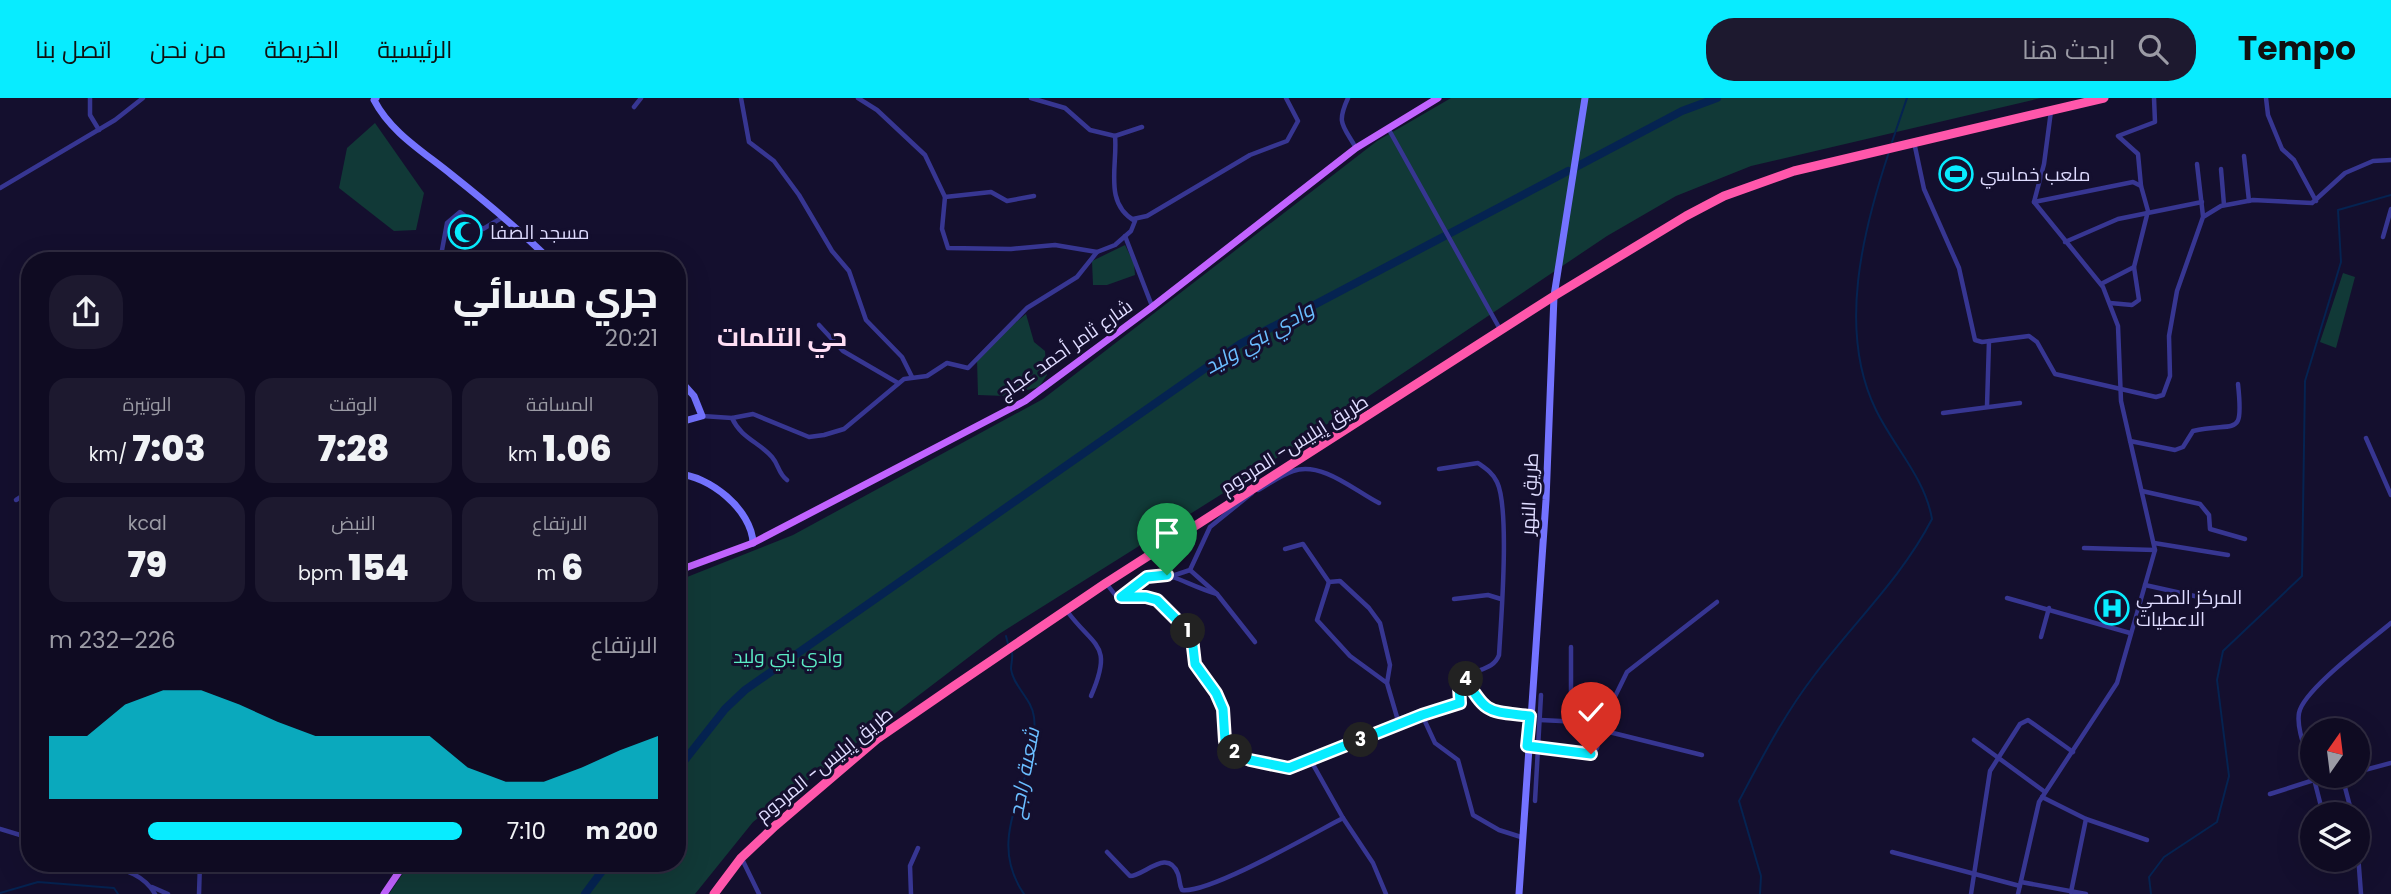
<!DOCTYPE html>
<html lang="ar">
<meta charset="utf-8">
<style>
body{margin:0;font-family:Poppins,Cairo,sans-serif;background:#1d192f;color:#f1f3f6;direction:rtl;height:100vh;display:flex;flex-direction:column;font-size:26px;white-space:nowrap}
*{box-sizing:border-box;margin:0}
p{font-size:23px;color:#9b9ba5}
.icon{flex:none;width:38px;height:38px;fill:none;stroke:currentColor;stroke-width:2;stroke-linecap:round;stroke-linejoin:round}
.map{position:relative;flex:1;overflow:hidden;direction:ltr}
.panel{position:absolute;left:21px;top:154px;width:665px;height:620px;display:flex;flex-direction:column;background:#0f0b22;border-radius:28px;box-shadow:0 7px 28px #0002,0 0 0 2px #2f2b40;direction:rtl}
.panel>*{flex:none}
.needle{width:46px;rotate:14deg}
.tools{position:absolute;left:2300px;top:620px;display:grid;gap:14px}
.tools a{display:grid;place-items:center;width:70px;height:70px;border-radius:50%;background:#0f0b22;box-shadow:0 7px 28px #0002,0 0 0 2px #2f2b40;font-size:35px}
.pin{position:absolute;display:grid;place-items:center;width:60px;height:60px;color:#fff;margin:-72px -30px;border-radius:50% 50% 50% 0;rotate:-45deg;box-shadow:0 0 7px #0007}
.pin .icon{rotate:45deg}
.km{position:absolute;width:35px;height:35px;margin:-18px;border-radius:50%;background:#222;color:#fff;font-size:19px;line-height:35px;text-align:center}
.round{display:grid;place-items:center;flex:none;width:74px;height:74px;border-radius:28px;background:#1d192f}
.head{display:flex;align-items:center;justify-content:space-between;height:119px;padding:0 28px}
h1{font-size:38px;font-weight:800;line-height:52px}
.metrics{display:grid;grid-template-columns:repeat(3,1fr);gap:10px;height:119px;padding:7px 28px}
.metrics div{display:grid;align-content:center;border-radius:18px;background:#1d192f;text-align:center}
.metrics b{font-size:35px;font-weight:800}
.metrics small{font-size:19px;font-weight:400}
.metrics p{font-size:19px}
.chart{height:196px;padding:14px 28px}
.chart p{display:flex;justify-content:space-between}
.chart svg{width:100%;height:126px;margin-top:7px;fill:#08ecff;opacity:.7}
ul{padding:0 28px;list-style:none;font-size:23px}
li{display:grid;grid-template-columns:112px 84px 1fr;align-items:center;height:52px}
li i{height:18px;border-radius:9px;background:#08ecff}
header{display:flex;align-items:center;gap:42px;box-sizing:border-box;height:98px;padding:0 35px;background:#08ecff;color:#111}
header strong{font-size:33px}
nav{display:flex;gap:38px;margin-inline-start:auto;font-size:24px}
.search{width:490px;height:63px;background:#1d192f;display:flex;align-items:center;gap:18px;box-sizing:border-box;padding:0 24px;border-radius:28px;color:#9b9ba5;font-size:26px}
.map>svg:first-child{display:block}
.green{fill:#113937}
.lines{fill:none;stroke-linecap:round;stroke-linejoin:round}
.stream{stroke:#052351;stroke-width:2}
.river{stroke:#052351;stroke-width:8}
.street{stroke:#373692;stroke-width:4.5}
.secondary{stroke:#7473ff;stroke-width:7}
.primary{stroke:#c163ff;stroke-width:7}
.highway{stroke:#ff57ab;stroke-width:9}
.route-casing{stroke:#fff;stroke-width:14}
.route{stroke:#08ecff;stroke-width:9}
.labels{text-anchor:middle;stroke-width:6;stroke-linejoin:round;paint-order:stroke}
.poi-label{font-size:19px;fill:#dfdcff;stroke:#140f2e;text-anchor:start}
.street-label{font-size:19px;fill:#dfdcff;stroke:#140f2e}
.park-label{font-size:19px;fill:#5becc5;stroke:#140f2e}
.water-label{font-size:21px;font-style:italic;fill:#6abdff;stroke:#140f2e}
.district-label{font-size:26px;font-weight:bold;fill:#ffdef4;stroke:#140f2e}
</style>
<header>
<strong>Tempo</strong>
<div class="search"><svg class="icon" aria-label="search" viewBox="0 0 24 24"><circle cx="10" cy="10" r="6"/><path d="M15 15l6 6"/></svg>ابحث هنا</div>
<nav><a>الرئيسية</a><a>الخريطة</a><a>من نحن</a><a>اتصل بنا</a></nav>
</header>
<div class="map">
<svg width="2391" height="796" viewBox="0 0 2391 796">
<rect width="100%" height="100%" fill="#140f2e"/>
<g class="green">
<path d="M1451 0H2041L1751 68 1676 98 1607 138 1241 384 999 536 753 724 695 796H389L410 765H677V483L793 437 1043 301 1377 43Z"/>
<path d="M375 25 424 95 416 132 394 133 339 90 347 50Z"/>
<path d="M1125 147 1134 165 1135 177 1107 187H1093L1092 163Z"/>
<path d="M2343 175 2355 179 2336 250 2320 244Z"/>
<path d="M1026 216 1034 244 1045 253 1047 277 1039 289 1005 298 978 297 977 262 994 242Z"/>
</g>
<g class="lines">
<g class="stream">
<path d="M1892 44 1907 0"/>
<path d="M1006 538 1008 546"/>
<path d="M1012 555C1013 561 1011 565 1011 571 1013 588 1032 601 1034 619 1041 682 981 734 1024 796"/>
<path d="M0 795 38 784 114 790 118 796"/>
<path d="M1760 796 1761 778 1739 703C1761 661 1784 617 1813 579 1853 525 1901 481 1932 421 1925 380 1894 349 1876 312 1837 233 1863 132 1889 54"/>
<path d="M2151 796 2149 779 2164 759 2217 724 2229 678 2217 582 2223 553 2302 478 2305 283 2341 164 2338 112 2391 97"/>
</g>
<g class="river">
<path d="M1576 69 1682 13 1717 0"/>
<path d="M677 672 725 611 745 592 1240 246 1568 73"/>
<path d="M585 796 608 765"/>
</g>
<g class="street">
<path d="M90 0V17L99 32"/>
<path d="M741 0 749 44 774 63 799 97 832 153 849 173 866 222 902 259 912 279"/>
<path d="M858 0 877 12 925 57 945 99 942 131 948 150 1011 151 1055 147 1097 154"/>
<path d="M1031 0 1065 10 1090 32 1115 38"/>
<path d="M1348 0C1336 26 1343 27 1356 50"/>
<path d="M2266 0 2268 17 2282 51 2294 62 2316 103"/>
<path d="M634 9 641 0"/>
<path d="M1388 30 1501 233"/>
<path d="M1914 44 1924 91 1959 170 1975 242 1982 244 2029 238 2037 244 2055 276 2156 299 2163 297 2170 278 2169 238 2177 193 2203 119 2221 108 2253 102 2312 105 2345 75 2373 63 2391 62"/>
<path d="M2244 58 2249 103"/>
<path d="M2197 66 2203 118"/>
<path d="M2221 71 2224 107"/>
<path d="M2141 88 2138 56 2118 38 2155 24 2154 0"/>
<path d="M0 90 115 22 143 0"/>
<path d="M945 99 991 94 1007 103 1034 98"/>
<path d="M2034 104 2133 84 2141 88 2148 113 2134 169 2139 202 2132 207 2110 205"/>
<path d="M1133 121 1147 118 1250 57 1287 43 1298 23 1286 0"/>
<path d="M1125 138 1152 208"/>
<path d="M2383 139 2391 111"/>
<path d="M2065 144 2118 121 2202 104"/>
<path d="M440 163 447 125 460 114 483 131 503 119"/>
<path d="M2101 186 2134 169"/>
<path d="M819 227 843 253 898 285"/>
<path d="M1987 308 1989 243"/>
<path d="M1943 315 2020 305"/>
<path d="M702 318 732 320 753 316 809 339 824 337 844 331 904 281 927 278 947 265 968 270 1027 210 1077 179 1097 154 1115 147 1131 133 1135 123C1103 105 1118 67 1115 38L1142 29"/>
<path d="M732 320C741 340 759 344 772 359 779 367 778 375 787 382"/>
<path d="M2366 340 2391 397"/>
<path d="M2130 343 2175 352 2183 349 2193 333C2236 323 2244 342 2238 286"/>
<path d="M1258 392C1269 386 1281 377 1293 373 1322 363 1355 393 1379 405"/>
<path d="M2142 393 2200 406 2209 417 2210 431 2245 441"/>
<path d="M16 402 30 393"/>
<path d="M2154 445 2228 457"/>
<path d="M2084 450 2155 452"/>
<path d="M1285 451 1303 446 1329 484"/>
<path d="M1190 472 1217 496 1255 544"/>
<path d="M1172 478 1190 472 1210 429 1252 395"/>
<path d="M1106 485 1116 498 1151 500 1188 533 1192 539 1195 566 1223 611 1225 643 1237 656 1250 662 1289 670 1399 626 1387 585 1390 567 1380 525 1369 510 1340 483 1329 484 1317 522 1350 558 1387 585"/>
<path d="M2145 487 2226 505"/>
<path d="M1121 499C1167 462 1168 481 1217 496"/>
<path d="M2007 500 2130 535"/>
<path d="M1454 501 1488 497 1501 501"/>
<path d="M1067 513C1094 550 1114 545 1091 598"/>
<path d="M2041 539 2049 510"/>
<path d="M1465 580C1487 617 1488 613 1530 618"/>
<path d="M1422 617 1435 645 1458 662 1473 717 1499 732 1521 739"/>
<path d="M1540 622 1602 625 1627 574 1717 504"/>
<path d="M1571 624V549"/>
<path d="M1399 626 1460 605C1463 598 1456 590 1462 583 1472 570 1493 574 1499 557 1501 523 1510 411 1497 384 1493 375 1485 370 1478 365L1439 371"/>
<path d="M1974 642 2045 694"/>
<path d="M1527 649 1592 656 1597 650 1601 632 1702 657"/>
<path d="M1311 663 1343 720 1373 765 1386 796"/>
<path d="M2312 674C2308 657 2296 632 2299 615 2303 592 2371 542 2391 525"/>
<path d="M2357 674 2391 665"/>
<path d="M2313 677 2323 716"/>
<path d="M2270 696 2314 682 2342 678 2352 716"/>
<path d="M2042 699 2086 721 2147 742"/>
<path d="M1535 703 1541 597"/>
<path d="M0 731 30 740"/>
<path d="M2357 743 2361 796"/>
<path d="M1107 754 1130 778C1144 778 1168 749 1178 776 1180 782 1179 786 1182 792 1209 796 1314 735 1343 720"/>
<path d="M1892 754 2020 788"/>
<path d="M742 761 759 796"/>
<path d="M100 765C121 771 143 775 155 796"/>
<path d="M122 772 123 765"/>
<path d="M2021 784 2086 796"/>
<path d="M152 789 168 796"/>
<path d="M2071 794 2086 721"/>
<path d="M199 796 200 765"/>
<path d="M911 796 910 768 918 750"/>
<path d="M1971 796 1990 673 2020 626 2028 622 2073 654"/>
<path d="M2018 796 2039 704 2117 585 2155 452 2121 303 2118 228 2103 189 2034 104 2044 66 2051 13"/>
</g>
<g class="secondary">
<path d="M376 0 374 2C391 35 424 54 452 77 486 104 520 132 551 163"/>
<path d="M677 279 694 298 702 318 677 325"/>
<path d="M677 376C709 377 752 412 753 445"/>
<path d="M1519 796 1546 402 1554 198 1585 0"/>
</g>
<g class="primary">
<path d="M677 473 753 445 1025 303 1152 209 1356 50 1438 0"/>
<path d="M384 796 405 765"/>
</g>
<path class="highway" d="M714 796 741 760 775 728 877 641 954 588 1106 485 1554 198 1686 118 1724 98 1794 73 2104 0"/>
</g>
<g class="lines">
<defs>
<path id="route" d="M1167 477 1147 479 1121 499H1146L1157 502 1188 533 1192 540 1195 566 1216 595 1223 611 1225 643 1237 656 1250 662 1289 670 1422 617 1460 605 1459 588 1465 580C1487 617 1488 613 1530 618L1527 648 1591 656"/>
</defs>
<use href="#route" class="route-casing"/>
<use href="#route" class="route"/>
</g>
<defs>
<symbol id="stadium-ring" viewBox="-11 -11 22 22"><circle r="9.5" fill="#140f2e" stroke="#08ecff" stroke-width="1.5"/><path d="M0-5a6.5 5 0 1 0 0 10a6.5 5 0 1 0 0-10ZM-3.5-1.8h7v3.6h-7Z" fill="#08ecff"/></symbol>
<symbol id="mosque-ring" viewBox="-11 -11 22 22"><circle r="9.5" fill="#140f2e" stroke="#08ecff" stroke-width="1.5"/><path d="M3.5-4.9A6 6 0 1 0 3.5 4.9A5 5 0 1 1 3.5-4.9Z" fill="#08ecff"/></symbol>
<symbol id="hospital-ring" viewBox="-11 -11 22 22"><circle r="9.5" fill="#140f2e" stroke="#08ecff" stroke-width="1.5"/><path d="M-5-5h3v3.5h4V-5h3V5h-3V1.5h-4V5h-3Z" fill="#08ecff"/></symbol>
</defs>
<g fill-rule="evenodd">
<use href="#stadium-ring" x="1937" y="57" width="38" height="38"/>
<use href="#mosque-ring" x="446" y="115" width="38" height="38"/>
<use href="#hospital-ring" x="2093" y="491" width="38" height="38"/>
</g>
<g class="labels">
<g class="poi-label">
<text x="1980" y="83">ملعب خماسي</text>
<text x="490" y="141">مسجد الصفا</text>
<text x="2136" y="506">المركز الصحي<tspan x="2136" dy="22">الاعطيات</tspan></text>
</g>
<g class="street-label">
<text transform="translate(1065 251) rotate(-35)" y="7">شارع ثامر أحمد عجاج</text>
<text transform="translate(1294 346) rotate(-32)" y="7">طريق إيليس- المردوم</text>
<text transform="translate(1529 396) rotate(-87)" y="7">طريق النهر</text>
<text transform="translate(824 666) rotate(-39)" y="7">طريق إيليس- المردوم</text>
</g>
<g class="park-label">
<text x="788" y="565">وادي بني وليد</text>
</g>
<g class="water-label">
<text transform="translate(1259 240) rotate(-30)" y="7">وادي بني وليد</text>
<text transform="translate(1024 675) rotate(-79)" y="7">شعبة راجح</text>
</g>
<g class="district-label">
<text x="782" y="248">حي التلمات</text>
</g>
</g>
</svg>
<div class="tools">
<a><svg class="needle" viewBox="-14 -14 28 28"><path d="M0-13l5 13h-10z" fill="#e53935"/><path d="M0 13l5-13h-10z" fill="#9b9ba5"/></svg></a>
<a><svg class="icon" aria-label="layers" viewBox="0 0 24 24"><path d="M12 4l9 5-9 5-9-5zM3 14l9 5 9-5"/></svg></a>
</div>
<div class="pin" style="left:1167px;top:477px;background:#1e9e55"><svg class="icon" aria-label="arrive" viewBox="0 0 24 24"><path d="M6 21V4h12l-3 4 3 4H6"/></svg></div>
<div class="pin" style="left:1591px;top:656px;background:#d93025"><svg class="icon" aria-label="check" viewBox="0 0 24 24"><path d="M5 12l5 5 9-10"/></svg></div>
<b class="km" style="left:1188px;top:533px">1</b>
<b class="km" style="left:1235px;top:654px">2</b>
<b class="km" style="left:1361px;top:642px">3</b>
<b class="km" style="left:1466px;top:581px">4</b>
<section class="panel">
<div class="head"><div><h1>جري مسائي</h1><p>20:21</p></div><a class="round"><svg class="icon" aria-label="share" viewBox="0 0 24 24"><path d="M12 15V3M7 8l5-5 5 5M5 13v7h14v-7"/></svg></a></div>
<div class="metrics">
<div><p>المسافة</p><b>1.06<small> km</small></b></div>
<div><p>الوقت</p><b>7:28</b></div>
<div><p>الوتيرة</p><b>7:03<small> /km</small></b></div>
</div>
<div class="metrics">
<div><p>الارتفاع</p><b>6<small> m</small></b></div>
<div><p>النبض</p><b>154<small> bpm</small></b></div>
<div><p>kcal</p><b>79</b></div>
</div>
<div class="chart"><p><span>الارتفاع</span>226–232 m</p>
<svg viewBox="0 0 160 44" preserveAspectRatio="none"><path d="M0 44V22L10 22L20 11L30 6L40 6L50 11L60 17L70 22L80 22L90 22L100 22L110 33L120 38L130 38L140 33L150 27L160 22V44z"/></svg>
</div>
<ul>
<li><b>200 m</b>7:10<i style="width:76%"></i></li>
</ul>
</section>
</div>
